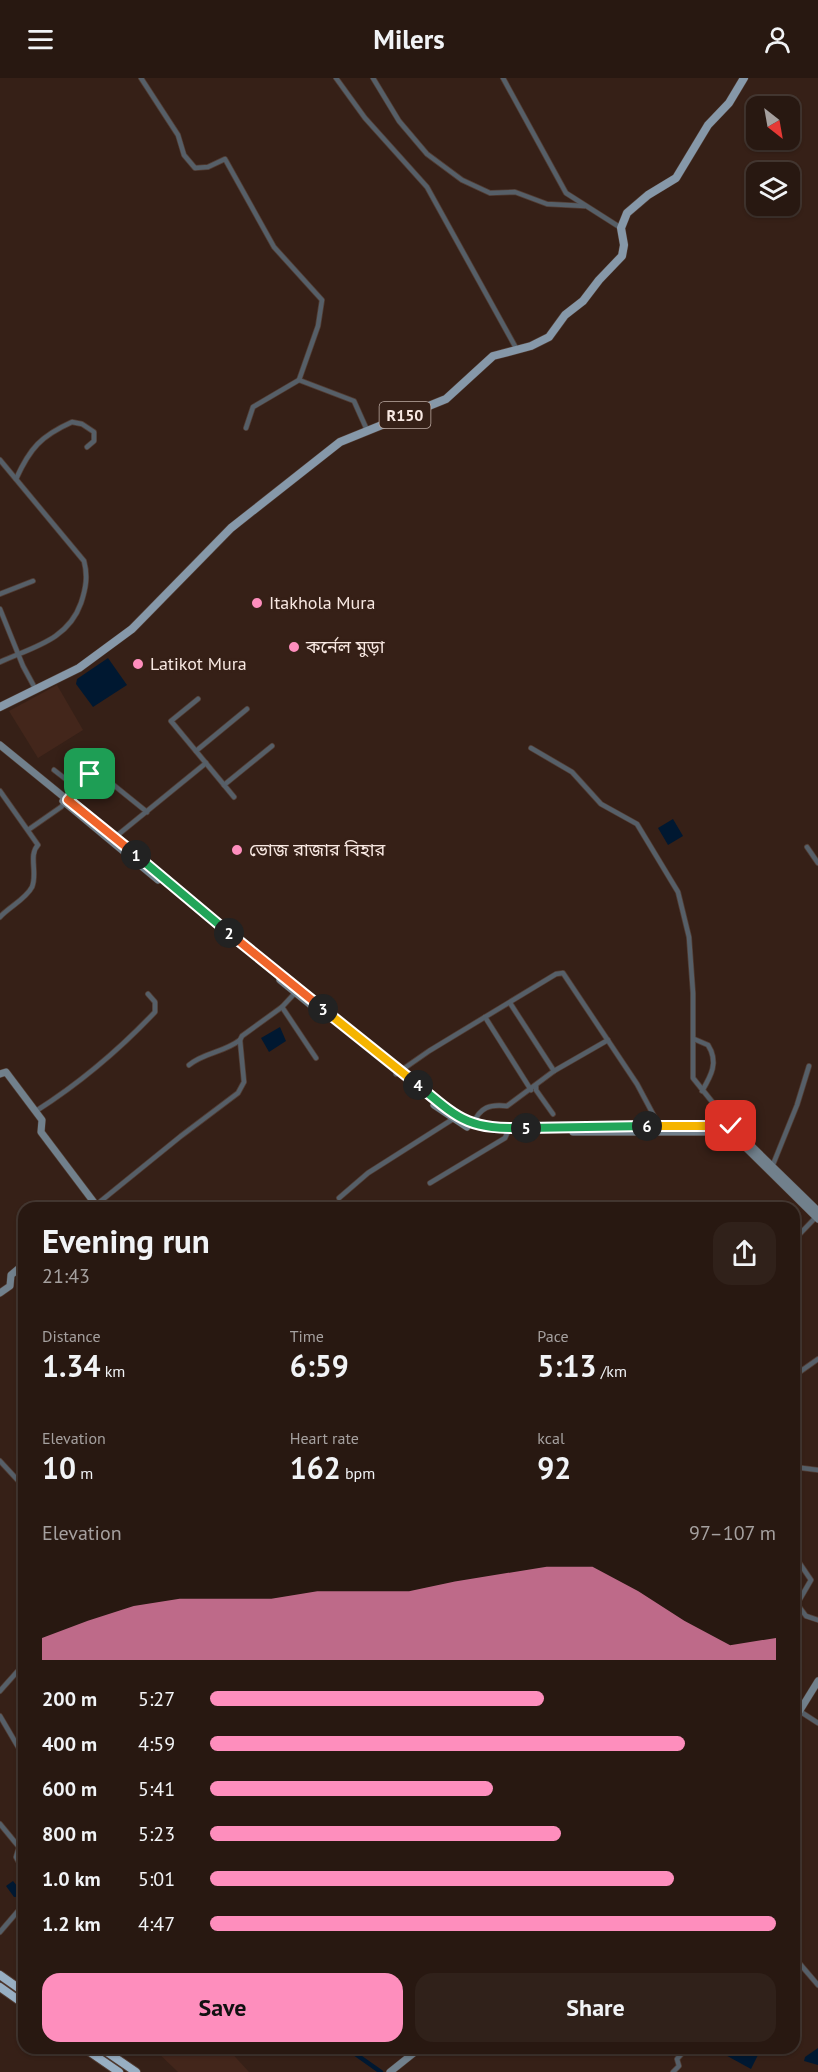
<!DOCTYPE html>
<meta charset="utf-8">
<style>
body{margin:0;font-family:"PT Sans","Noto Sans Bengali",sans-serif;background:#30211a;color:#f1f3f6;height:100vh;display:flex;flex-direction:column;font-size:22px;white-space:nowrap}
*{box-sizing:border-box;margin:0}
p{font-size:20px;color:#a5a09f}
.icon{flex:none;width:33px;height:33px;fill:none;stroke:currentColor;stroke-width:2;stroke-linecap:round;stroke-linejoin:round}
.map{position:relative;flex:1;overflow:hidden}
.drawer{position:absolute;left:18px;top:1124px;width:782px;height:852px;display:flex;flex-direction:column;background:#281811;border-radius:18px;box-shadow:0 2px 4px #0004,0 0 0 2px #443731}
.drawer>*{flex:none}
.needle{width:39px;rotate:149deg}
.controls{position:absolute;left:746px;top:18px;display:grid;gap:12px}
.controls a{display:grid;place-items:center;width:54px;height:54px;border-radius:12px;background:#281811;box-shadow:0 2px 4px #0004,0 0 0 2px #443731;font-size:30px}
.pin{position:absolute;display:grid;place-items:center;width:51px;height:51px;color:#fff;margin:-26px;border-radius:12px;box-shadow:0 3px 9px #0006}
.km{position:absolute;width:30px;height:30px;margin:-15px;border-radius:50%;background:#222;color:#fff;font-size:16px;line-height:30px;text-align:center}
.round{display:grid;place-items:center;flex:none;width:63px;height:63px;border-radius:18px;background:#30211a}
.summary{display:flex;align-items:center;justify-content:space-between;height:102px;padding:0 24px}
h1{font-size:33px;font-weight:700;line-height:45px}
.metrics{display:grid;grid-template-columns:repeat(3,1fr);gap:9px;height:102px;padding:6px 24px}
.metrics div{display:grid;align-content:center}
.metrics b{font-size:30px;font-weight:700}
.metrics small{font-size:16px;font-weight:400}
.metrics p{font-size:16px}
.chart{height:168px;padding:12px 24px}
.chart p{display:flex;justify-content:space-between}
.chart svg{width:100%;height:108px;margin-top:6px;fill:#fe8ebd;opacity:.7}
.primary-button{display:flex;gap:12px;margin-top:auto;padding:12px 24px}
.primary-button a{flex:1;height:69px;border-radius:18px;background:#fe8ebd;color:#111;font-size:24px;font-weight:700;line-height:69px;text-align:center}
.primary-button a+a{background:#30211a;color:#f1f3f6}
ul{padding:0 24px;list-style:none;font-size:20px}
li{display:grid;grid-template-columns:96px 72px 1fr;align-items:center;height:45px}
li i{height:15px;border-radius:8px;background:#fe8ebd}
header{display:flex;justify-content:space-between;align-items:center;height:78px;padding:0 24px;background:#281811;font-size:27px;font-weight:700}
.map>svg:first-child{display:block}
.built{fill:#43261b}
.water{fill:#001831}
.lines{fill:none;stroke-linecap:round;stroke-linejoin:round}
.canal{stroke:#001831;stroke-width:4.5}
.street-casing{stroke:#513c33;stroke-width:6}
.secondary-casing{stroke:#513c33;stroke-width:8}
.primary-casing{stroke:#513c33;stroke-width:9}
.highway-casing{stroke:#513c33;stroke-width:10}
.street{stroke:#565f68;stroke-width:4.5}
.secondary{stroke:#71808c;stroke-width:7}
.primary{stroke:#8698a9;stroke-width:8}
.highway{stroke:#98afc3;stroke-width:8}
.split-1-casing{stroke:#fff;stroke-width:12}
.split-2-casing{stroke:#fff;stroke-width:12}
.split-3-casing{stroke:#fff;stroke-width:12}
.split-4-casing{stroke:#fff;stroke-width:12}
.split-5-casing{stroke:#fff;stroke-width:12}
.split-6-casing{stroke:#fff;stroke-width:12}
.split-7-casing{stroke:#fff;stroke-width:12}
.split-1{stroke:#f0652b;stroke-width:8}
.split-2{stroke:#22a559;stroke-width:8}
.split-3{stroke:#f0652b;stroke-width:8}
.split-4{stroke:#f5b400;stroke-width:8}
.split-5{stroke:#22a559;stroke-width:8}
.split-6{stroke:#22a559;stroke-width:8}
.split-7{stroke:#f5b400;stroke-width:8}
.poi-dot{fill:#fe8ebd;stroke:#362017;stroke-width:2}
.labels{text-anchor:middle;stroke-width:5;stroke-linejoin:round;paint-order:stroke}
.shield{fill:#362017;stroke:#beaca5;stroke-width:1.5}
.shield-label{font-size:16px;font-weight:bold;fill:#f8e8e2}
.poi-label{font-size:18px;fill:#f8e8e2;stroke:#362017;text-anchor:start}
</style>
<header><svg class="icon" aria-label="menu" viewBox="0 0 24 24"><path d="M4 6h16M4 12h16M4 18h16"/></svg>Milers<svg class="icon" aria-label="person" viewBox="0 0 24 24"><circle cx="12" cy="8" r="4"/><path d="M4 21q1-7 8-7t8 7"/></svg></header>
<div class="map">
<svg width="818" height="1994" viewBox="0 0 818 1994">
<rect width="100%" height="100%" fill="#362017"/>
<g class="built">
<path d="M57 607 83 652 38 680 9 633Z"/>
<path d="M153 1970H227L249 1994H178Z"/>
</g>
<g class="water">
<path d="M108 580 127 607 93 629 76 606 77 601Z"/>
<path d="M673 741 683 758 668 767 658 750Z"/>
<path d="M280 949 286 963 269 974 261 960Z"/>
<path d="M13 1803 22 1814 19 1819H14L6 1808Z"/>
<path d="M719 1970H758L760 1973 751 1991 720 1974Z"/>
<path d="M818 1970V1987L804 1983 805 1979Z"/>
</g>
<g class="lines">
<path class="canal" d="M347 1970 381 1994"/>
<defs>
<g id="street">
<path d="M141 0 178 57 184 77 195 90 208 89 225 81 274 169 322 222 318 248 299 302"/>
<path d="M336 0 365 40 427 109 516 270"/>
<path d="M373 0 399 43 427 76 462 102 490 115 515 114 547 126 585 128"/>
<path d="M503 0 566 115 621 150"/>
<path d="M246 350 253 329 299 302 354 323 367 352"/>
<path d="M0 382 84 483C88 498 86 510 81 525 68 562 33 569 0 584"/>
<path d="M16 401C30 370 41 358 72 344L82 346 94 354V363L87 369"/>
<path d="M0 516 33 503"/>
<path d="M0 531 23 588 36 612"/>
<path d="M198 621 171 643 234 719"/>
<path d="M531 670 572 694 601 726 637 746 678 814 689 859 693 915V1000L726 1041 727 1050"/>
<path d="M196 673 247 631"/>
<path d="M54 692 77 710"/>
<path d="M224 707 272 668"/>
<path d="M0 713 38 767C28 777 38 795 32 809 26 821 9 829 0 839"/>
<path d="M28 752 61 729 95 692 147 734"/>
<path d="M114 760 206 685"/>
<path d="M807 769 818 785"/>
<path d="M510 925 554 993"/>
<path d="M282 929 316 980"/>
<path d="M485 939 531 1012"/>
<path d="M694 961 708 967C719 984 711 998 702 1013"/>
<path d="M189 987C205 974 223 975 240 962"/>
<path d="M396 996 429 973 556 896 563 895 637 1006 661 1051"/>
<path d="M536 1007V1012L553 1036"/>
<path d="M36 1033C80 1005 119 972 155 934V924L148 916"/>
<path d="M473 1046C480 1029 490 1026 507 1028L554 993 608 962"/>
<path d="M772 1089 797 1027 809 988"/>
<path d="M430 1105 505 1060 509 1051"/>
<path d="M339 1120 368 1095 453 1041"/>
<path d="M96 1127 181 1058 238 1015 244 1004 240 962 242 958 282 929 295 915"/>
<path d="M794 1162 816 1139"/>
<path d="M794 1298 818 1281"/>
<path d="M0 1383 24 1409"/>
<path d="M794 1389 818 1392"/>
<path d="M794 1477 811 1502 797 1526 806 1538 818 1542"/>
<path d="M0 1613 24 1586"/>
<path d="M801 1634 818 1645"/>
<path d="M0 1638 24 1679"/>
<path d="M0 1746 19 1769"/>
<path d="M24 1763 19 1769 16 1779 24 1794"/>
<path d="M0 1854 24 1826"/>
<path d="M794 1879 818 1907"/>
<path d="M402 1970 408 1978"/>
<path d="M673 1994 679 1988 677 1981 687 1970"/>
</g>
<g id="secondary">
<path d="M0 667 439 1025 466 1043 494 1051 731 1048 818 1133"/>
<path d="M63 723 158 802"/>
<path d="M280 902 323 937"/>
<path d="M0 996 6 994 42 1042 41 1054 96 1127 94 1130"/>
<path d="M434 1027 467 1049"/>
<path d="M573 1054H725L737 1061 818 1141"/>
<path d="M0 1215 10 1208 11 1197 24 1186"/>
<path d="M794 1642 818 1603"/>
<path d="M390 1994 420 1970"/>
</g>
<path id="primary" d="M0 629 79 590 132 551 231 450 340 364 446 321 493 278 531 268 549 259 565 237 583 223 599 202 622 178 624 167 621 150 627 135 648 117 676 100 708 47 729 25 744 0"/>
<g id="highway">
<path d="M0 1897 24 1914"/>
<path d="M0 1909 24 1926"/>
<path d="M84 1970 119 1994"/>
<path d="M101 1970 136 1994"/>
</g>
</defs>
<use href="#street" class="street-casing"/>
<use href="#secondary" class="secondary-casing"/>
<use href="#primary" class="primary-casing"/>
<use href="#highway" class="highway-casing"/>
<use href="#street" class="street"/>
<use href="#secondary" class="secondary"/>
<use href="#primary" class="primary"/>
<use href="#highway" class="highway"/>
</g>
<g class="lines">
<defs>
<path id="split-1" d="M90 696 68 722 136 777"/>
<path id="split-2" d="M136 777 229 855"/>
<path id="split-3" d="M229 855 323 931"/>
<path id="split-4" d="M323 931 418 1007"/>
<path id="split-5" d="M418 1007C461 1043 468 1051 526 1050"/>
<path id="split-6" d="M526 1050 647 1048"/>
<path id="split-7" d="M647 1048H731"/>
</defs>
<use href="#split-1" class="split-1-casing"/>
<use href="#split-2" class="split-2-casing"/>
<use href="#split-3" class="split-3-casing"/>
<use href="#split-4" class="split-4-casing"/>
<use href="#split-5" class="split-5-casing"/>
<use href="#split-6" class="split-6-casing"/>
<use href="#split-7" class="split-7-casing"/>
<use href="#split-1" class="split-1"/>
<use href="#split-2" class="split-2"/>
<use href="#split-3" class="split-3"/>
<use href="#split-4" class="split-4"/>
<use href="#split-5" class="split-5"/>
<use href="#split-6" class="split-6"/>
<use href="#split-7" class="split-7"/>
</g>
<g class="poi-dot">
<circle cx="257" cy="525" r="6"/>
<circle cx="294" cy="569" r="6"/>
<circle cx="138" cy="586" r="6"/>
<circle cx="237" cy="772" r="6"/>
</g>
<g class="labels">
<rect class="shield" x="379.5" y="324" width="51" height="26" rx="4.5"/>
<g class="shield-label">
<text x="405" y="343">R150</text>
</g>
<g class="poi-label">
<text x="269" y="531">Itakhola Mura</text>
<text x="306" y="575">কর্নেল মুড়া</text>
<text x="150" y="592">Latikot Mura</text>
<text x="249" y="778">ভোজ রাজার বিহার</text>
</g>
</g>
</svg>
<div class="controls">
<a><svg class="needle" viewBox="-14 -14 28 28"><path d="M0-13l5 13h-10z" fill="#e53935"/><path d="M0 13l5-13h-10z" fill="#a5a09f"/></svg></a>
<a><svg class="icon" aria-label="layers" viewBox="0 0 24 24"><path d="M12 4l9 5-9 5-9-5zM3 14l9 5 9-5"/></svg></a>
</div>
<div class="pin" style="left:90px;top:696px;background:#1e9e55"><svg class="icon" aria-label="arrive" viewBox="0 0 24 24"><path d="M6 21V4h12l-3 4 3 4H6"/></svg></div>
<div class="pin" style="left:731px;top:1048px;background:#d93025"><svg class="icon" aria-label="check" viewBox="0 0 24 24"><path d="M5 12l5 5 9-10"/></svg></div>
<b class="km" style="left:136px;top:777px">1</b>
<b class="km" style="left:229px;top:855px">2</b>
<b class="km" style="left:323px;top:931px">3</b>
<b class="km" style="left:418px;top:1007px">4</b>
<b class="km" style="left:526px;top:1050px">5</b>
<b class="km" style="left:647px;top:1048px">6</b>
<section class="drawer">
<div class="summary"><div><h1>Evening run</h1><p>21:43</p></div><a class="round"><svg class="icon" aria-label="share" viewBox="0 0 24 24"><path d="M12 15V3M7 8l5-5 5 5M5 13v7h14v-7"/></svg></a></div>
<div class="metrics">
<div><p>Distance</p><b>1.34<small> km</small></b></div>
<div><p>Time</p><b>6:59</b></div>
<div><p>Pace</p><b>5:13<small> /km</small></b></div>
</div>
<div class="metrics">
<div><p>Elevation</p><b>10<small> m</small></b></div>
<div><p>Heart rate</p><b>162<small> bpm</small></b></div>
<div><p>kcal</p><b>92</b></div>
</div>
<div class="chart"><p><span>Elevation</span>97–107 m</p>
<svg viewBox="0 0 160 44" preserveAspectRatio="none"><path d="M0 44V35L10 28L20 22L30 19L40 19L50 19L60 16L70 16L80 16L90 12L100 9L110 6L120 6L130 16L140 28L150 38L160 35V44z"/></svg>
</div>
<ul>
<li><b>200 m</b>5:27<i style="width:59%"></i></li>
<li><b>400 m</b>4:59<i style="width:84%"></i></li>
<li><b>600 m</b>5:41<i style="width:50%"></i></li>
<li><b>800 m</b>5:23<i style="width:62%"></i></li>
<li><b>1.0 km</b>5:01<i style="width:82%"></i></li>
<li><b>1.2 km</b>4:47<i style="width:100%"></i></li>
</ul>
<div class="primary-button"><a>Save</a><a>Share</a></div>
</section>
</div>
